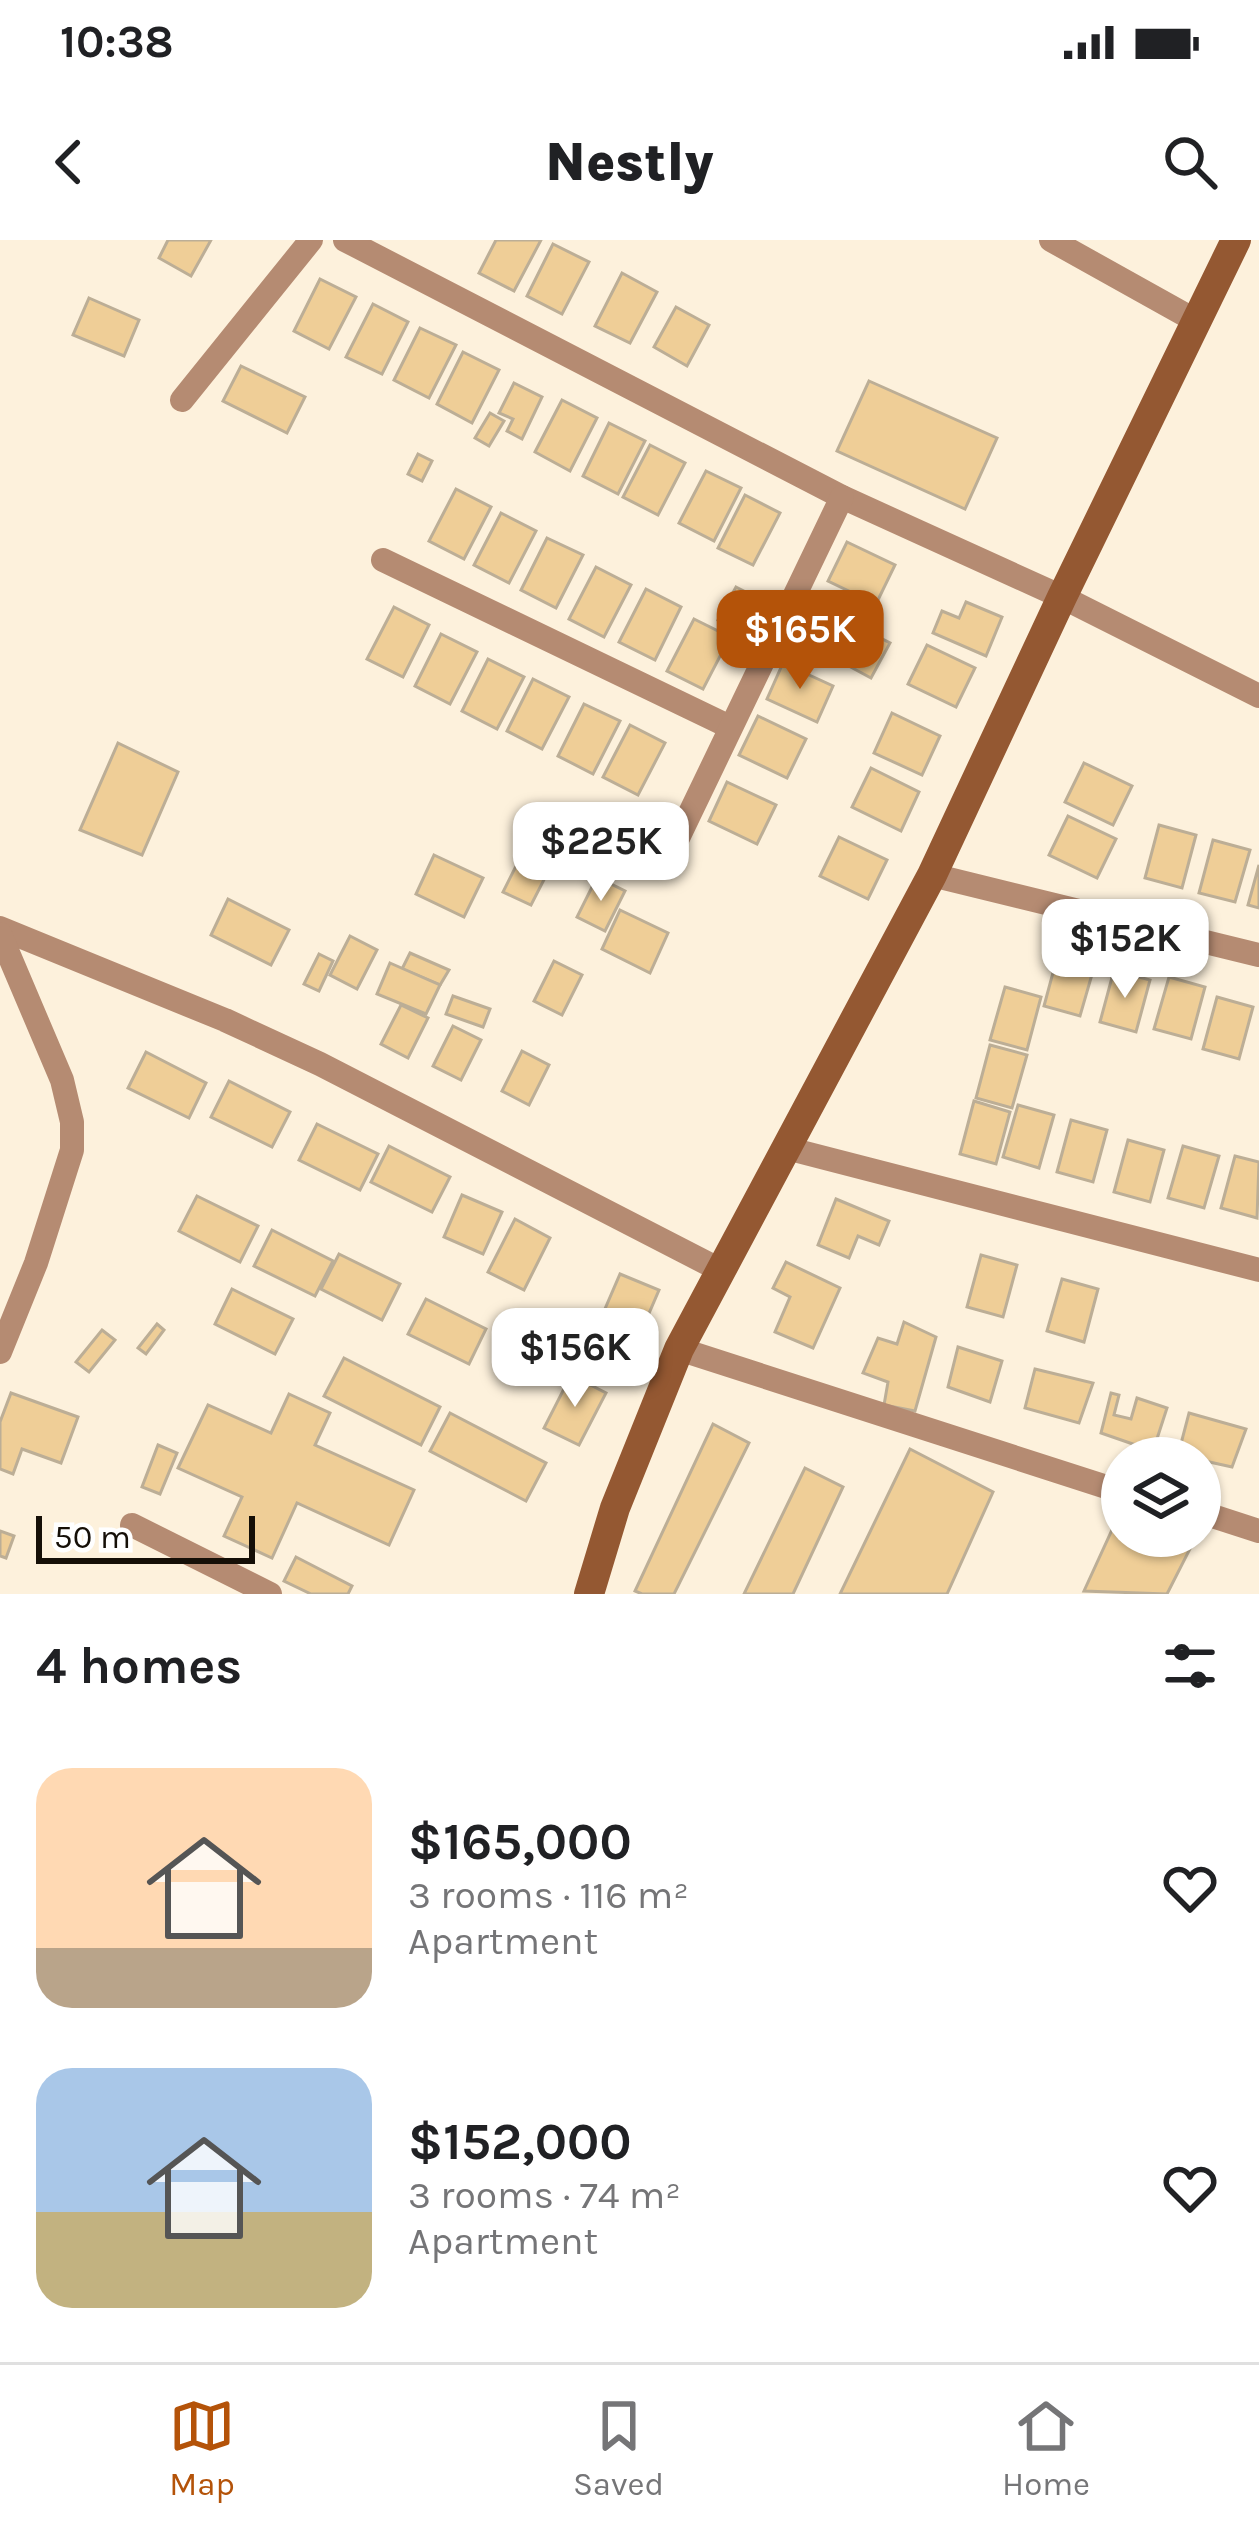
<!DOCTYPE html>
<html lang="en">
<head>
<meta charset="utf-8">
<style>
	body { margin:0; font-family:Karla,sans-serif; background:#f2f2f2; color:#202124; height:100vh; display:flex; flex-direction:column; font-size:45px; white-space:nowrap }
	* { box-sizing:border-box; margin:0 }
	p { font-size:39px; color:#757577 }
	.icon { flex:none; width:66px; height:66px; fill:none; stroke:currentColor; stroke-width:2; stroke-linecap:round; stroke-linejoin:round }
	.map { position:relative; height:1354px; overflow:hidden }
	.side { display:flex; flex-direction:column; background:#fff; flex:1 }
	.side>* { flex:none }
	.buttons { position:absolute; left:1101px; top:1197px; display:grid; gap:24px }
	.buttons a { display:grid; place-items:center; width:120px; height:120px; border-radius:50%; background:#fff; box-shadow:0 3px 9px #0004; font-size:60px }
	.scale { position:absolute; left:36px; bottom:30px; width:219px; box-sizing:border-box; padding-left:12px; border:6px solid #150f07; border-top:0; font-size:33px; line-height:42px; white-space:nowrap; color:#150f07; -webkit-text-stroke:9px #fff; paint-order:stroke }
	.price { position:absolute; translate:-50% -102px; padding:0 27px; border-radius:24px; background:#fff; color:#222; font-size:39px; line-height:78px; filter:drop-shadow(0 3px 6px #0008) }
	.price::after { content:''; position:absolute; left:50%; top:72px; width:36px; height:27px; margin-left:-18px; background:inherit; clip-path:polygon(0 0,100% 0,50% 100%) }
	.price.on { background:#b45309; color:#fff }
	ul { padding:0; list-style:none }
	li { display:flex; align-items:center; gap:36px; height:300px; padding:0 36px }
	li span { display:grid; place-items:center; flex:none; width:336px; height:240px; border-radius:36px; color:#555 }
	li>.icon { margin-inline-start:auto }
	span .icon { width:144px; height:144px; fill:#fffc; stroke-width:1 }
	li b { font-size:51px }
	h2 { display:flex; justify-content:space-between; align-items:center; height:144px; padding:0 36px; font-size:51px }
	.status { display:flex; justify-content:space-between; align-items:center; height:84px; padding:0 60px; background:#fff; direction:ltr }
	.status svg { height:33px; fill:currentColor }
	header { display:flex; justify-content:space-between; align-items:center; height:156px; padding:0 36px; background:#fff; font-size:54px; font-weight:800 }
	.menu { display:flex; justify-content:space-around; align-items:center; height:168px; border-top:3px solid #e0e0e0; background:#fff; font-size:33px; color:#757577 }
	.menu a { display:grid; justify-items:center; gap:6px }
	.menu .on { color:#b45309 }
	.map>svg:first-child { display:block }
	.building { fill:#efce97; stroke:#bcae96; stroke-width:3 }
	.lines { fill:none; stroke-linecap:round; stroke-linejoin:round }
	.street { stroke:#b58b72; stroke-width:24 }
	.secondary { stroke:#945832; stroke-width:30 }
</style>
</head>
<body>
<div class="status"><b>10:38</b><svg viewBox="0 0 49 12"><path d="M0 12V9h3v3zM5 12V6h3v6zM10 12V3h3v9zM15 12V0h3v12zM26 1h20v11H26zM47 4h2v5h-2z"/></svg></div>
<header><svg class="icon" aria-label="back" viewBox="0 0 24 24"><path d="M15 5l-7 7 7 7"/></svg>Nestly<svg class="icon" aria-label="search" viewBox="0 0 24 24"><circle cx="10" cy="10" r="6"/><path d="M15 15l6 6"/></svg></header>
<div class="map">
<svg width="1259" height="1354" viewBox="0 0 1259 1354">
	<rect width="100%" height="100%" fill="#fdf1dc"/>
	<g class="building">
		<polygon points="168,0 211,0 191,36 159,18"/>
		<polygon points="496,0 541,0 514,51 479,33"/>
		<polygon points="553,4 589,22 562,74 527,56"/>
		<polygon points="622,33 657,52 630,103 595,86"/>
		<polygon points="320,39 356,57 329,109 294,91"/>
		<polygon points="89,58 139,80 124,116 73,95"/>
		<polygon points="373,64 408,82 382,134 346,117"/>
		<polygon points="676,67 709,85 687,126 654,107"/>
		<polygon points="420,88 456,105 429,158 394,140"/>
		<polygon points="463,112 499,130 472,183 437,164"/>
		<polygon points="241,126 305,157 287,193 223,161"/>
		<polygon points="869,141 997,198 965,269 837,211"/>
		<polygon points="514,143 542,157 522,199 507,191 513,179 499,173"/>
		<polygon points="562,160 597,178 570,231 535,212"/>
		<polygon points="490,173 504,181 489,206 475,198"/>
		<polygon points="609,183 645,201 618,254 583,236"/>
		<polygon points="650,205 685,223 658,275 623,257"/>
		<polygon points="418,214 432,221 422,241 408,234"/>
		<polygon points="706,231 741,248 714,301 679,283"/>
		<polygon points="456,249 491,267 464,319 429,301"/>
		<polygon points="745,255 780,273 753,325 718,308"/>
		<polygon points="501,273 536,291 509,343 474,325"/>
		<polygon points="547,298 583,315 556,368 521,350"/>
		<polygon points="847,302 895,325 876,364 828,341"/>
		<polygon points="596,327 631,345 604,397 569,379"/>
		<polygon points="736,347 777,368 759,401 718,380"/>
		<polygon points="646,349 681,367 655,420 619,402"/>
		<polygon points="814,352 863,375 843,414 796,390"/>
		<polygon points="966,362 1002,377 986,416 933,393 942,371 959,378"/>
		<polygon points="394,367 429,385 403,437 367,419"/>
		<polygon points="694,379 730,397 703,449 667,431"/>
		<polygon points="863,389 890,403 871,438 845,424"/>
		<polygon points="441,394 477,412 450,464 415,446"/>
		<polygon points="927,405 975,428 956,467 908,444"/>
		<polygon points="488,419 524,437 497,489 462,471"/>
		<polygon points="783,423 833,446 817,482 767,459"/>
		<polygon points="533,439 569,457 542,509 507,491"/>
		<polygon points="584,464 620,481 593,534 558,516"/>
		<polygon points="892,473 940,496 922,535 874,513"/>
		<polygon points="758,476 806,499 787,538 739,515"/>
		<polygon points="630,485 665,503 638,555 603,537"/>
		<polygon points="118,503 178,532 142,615 80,590"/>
		<polygon points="1084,523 1132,546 1113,585 1065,562"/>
		<polygon points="871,528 919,552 901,591 852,567"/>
		<polygon points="727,542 776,565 757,604 709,581"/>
		<polygon points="1068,576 1116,599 1097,638 1049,615"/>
		<polygon points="1159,585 1196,595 1182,648 1145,638"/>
		<polygon points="839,597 887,620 868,659 820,636"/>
		<polygon points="1213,600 1250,610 1235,662 1199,653"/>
		<polygon points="523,612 551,626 531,665 503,652"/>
		<polygon points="434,615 483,638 464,677 416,654"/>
		<polygon points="1259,625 1259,668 1248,665"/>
		<polygon points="597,637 625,651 605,691 577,677"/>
		<polygon points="228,659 289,690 271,725 211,695"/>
		<polygon points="620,670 668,693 650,733 602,709"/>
		<polygon points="350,696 377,710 357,749 330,735"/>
		<polygon points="410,713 449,730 440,745 402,729"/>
		<polygon points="319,714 333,721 319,751 304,744"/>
		<polygon points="1058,714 1095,724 1080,776 1044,766"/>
		<polygon points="554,721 582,735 562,775 534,761"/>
		<polygon points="390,723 440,745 426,774 377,754"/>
		<polygon points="1114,730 1150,740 1136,792 1100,782"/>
		<polygon points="1169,737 1205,747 1191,799 1154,789"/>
		<polygon points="1005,747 1041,757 1027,810 990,800"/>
		<polygon points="453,756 490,769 483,787 446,774"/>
		<polygon points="1217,757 1253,767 1239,819 1203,809"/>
		<polygon points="401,765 428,778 408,818 381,804"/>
		<polygon points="453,786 481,800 461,840 433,826"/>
		<polygon points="990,805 1027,815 1012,868 976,858"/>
		<polygon points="522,811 549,825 529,865 502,851"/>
		<polygon points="146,812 206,843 189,878 128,848"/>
		<polygon points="229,841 290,872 272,907 211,877"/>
		<polygon points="974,861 1010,872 996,924 960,914"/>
		<polygon points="1018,865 1054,875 1039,928 1003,917"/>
		<polygon points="1071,880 1107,890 1093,942 1057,932"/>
		<polygon points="317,884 378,914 360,950 299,920"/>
		<polygon points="1128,900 1164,910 1150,962 1114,952"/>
		<polygon points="389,906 450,937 432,972 371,942"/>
		<polygon points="1183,906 1219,916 1204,968 1168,958"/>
		<polygon points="1235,916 1259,922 1257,978 1221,968"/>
		<polygon points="462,955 502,972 483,1014 444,997"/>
		<polygon points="197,956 258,986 240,1022 179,991"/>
		<polygon points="836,959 889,981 879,1005 858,996 849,1018 818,1005"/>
		<polygon points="515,979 550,998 524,1050 488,1032"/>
		<polygon points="272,990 333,1021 315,1056 254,1026"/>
		<polygon points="339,1014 400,1044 382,1080 321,1049"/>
		<polygon points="981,1015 1017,1025 1003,1077 967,1067"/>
		<polygon points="786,1022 840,1048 813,1108 775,1092 790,1057 773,1048"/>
		<polygon points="620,1034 659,1050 619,1143 580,1127"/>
		<polygon points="1062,1039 1098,1049 1084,1102 1047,1091"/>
		<polygon points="232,1049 293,1079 275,1114 215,1084"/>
		<polygon points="426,1059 486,1089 469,1124 408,1094"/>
		<polygon points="904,1082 936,1097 915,1171 884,1165 888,1142 863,1133 878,1098 897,1104"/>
		<polygon points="157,1084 164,1090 146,1114 138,1108"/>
		<polygon points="102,1090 115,1100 89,1132 76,1122"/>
		<polygon points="958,1107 1002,1121 990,1162 948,1147"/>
		<polygon points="344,1118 440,1167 421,1205 324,1156"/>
		<polygon points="1035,1129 1093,1143 1079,1183 1025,1168"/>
		<polygon points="571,1135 606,1153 579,1205 544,1188"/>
		<polygon points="11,1153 78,1177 61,1223 22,1209 13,1234 0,1229 0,1182"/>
		<polygon points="1111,1153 1119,1155 1114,1175 1131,1179 1137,1158 1167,1168 1153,1211 1101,1193"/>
		<polygon points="289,1154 330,1173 315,1205 414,1250 389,1305 297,1263 272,1318 224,1296 242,1257 178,1228 208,1165 271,1193"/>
		<polygon points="450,1173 546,1223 526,1261 430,1211"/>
		<polygon points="1189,1173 1246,1189 1232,1227 1178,1215"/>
		<polygon points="713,1184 749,1203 674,1354 642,1354 635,1351"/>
		<polygon points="158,1205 177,1213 160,1254 142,1247"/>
		<polygon points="910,1209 993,1252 947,1354 840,1354"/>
		<polygon points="805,1228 843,1247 793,1354 744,1354"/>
		<polygon points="1122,1268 1122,1296 1195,1299 1167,1354 1084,1351"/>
		<polygon points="0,1291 14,1296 6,1318 0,1316"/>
		<polygon points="296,1317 352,1346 348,1354 311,1354 284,1341"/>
	</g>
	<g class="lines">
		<g class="street">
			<polyline points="345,0 842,257 1062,357 1259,456"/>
			<polyline points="1051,0 1198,82"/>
			<polyline points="182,160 311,0"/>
			<polyline points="383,320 730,487"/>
			<polyline points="678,598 842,257"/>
			<polyline points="932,635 1259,715"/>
			<polyline points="0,688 225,780 320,824 722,1031"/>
			<polyline points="0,694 62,840 72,882 72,910 36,1023 0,1112"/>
			<polyline points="786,908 1259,1030"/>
			<polyline points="679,1109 1122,1252"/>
			<polyline points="1200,1272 1259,1291"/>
			<polyline points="132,1285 270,1354"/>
		</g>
		<polyline class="secondary" points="589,1354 615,1268 679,1109 932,635 1062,357 1236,0"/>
	</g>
</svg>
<div class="buttons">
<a><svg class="icon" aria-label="layers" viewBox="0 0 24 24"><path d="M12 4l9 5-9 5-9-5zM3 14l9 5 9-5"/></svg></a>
</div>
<div class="scale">50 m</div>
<b class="price on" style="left:800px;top:452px">$165K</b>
<b class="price" style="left:601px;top:664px">$225K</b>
<b class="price" style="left:1125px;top:761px">$152K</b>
<b class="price" style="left:575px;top:1170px">$156K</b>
</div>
<section class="side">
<h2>4 homes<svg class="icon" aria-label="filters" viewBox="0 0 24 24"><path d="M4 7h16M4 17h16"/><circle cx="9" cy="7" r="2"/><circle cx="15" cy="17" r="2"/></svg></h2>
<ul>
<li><span style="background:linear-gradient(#ffd9b3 75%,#b9a48a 0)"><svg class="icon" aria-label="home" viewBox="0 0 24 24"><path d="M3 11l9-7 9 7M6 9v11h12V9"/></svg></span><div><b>$165,000</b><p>3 rooms · 116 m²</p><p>Apartment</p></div><svg class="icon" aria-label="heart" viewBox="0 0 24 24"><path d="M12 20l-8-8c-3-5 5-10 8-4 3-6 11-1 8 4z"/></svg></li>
<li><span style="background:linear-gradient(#a9c7e8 60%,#c2b280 0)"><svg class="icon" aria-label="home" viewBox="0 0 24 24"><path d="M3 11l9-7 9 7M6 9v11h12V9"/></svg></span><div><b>$152,000</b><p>3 rooms · 74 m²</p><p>Apartment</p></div><svg class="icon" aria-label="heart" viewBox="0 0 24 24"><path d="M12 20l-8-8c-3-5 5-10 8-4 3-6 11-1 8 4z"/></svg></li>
</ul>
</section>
<nav class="menu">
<a class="on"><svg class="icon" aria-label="map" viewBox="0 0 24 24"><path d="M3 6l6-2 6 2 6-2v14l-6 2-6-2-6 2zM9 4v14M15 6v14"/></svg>Map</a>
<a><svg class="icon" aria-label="saved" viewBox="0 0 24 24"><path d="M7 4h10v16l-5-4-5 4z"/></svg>Saved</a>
<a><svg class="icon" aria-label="home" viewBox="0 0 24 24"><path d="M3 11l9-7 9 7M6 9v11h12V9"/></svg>Home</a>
</nav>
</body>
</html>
